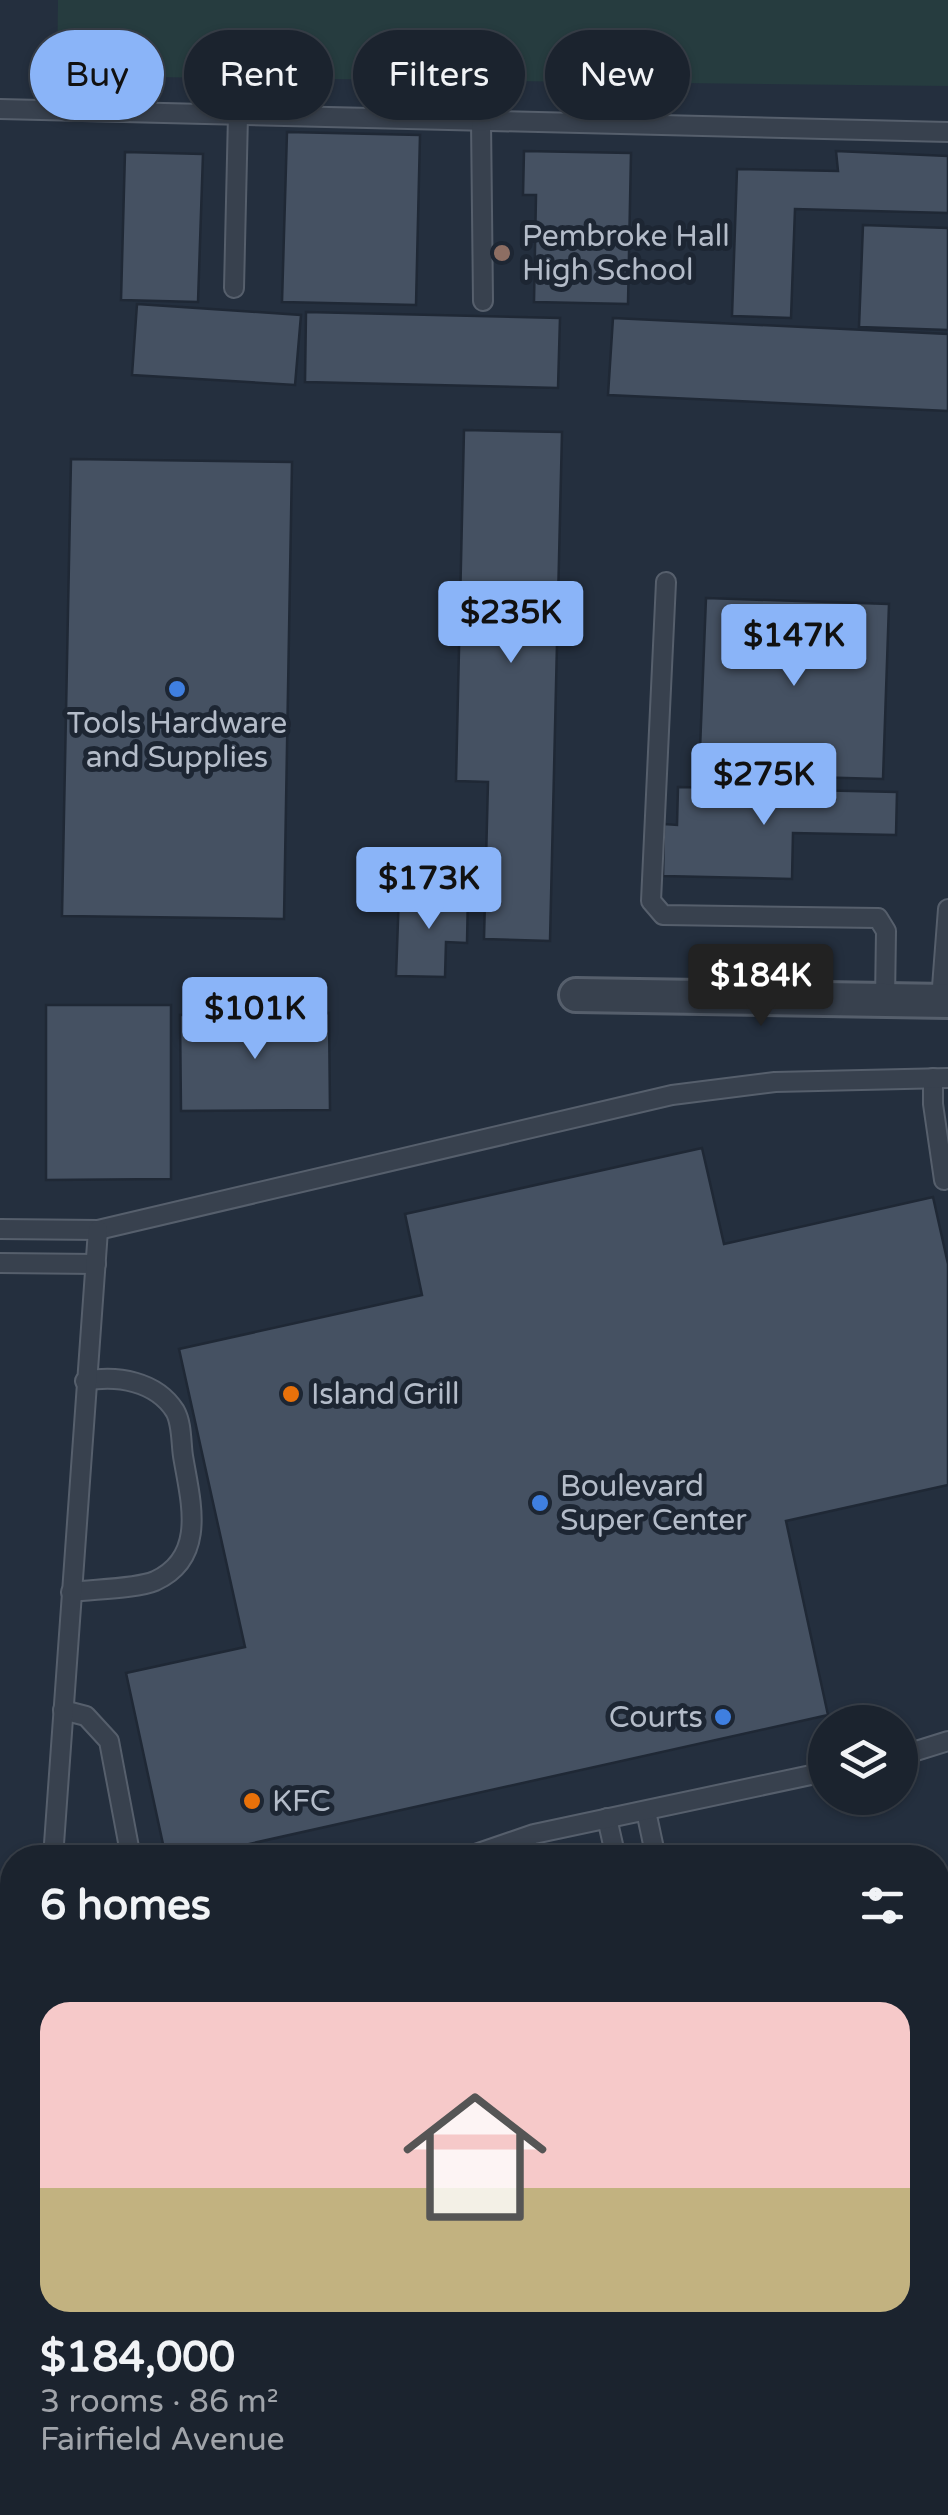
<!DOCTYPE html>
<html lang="en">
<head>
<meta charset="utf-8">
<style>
	body { margin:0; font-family:"Varela Round",sans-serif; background:#282f3a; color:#f1f3f6; height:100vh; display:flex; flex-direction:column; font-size:38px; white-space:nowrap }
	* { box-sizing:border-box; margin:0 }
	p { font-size:32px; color:#a0a4aa }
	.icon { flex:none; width:55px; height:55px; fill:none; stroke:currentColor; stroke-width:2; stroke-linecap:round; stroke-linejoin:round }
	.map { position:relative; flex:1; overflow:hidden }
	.details { position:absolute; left:0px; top:1845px; width:950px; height:670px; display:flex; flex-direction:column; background:#1b232e; border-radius:40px 40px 0 0; box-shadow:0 2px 8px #0004,0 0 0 2px #39404a }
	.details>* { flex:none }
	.hud { position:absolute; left:30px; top:30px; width:890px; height:90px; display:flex; gap:20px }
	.buttons { position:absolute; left:808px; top:1705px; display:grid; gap:20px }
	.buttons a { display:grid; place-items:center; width:110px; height:110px; border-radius:50%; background:#1b232e; box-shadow:0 2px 8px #0004,0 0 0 2px #39404a; font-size:50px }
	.price { position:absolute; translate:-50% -85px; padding:0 22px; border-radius:10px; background:#8ab4f8; color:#111; font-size:32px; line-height:65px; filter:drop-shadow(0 2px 5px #0008) }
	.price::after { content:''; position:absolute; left:50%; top:60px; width:30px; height:22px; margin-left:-15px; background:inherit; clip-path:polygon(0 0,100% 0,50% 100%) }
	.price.on { background:#222; color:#fff }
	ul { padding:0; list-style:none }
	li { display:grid; align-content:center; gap:20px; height:530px; padding:0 40px }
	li+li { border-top:2px solid #39404a }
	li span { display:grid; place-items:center; height:310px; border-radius:30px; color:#555 }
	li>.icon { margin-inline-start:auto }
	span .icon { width:180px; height:180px; fill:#fffc; stroke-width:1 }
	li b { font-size:42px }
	h2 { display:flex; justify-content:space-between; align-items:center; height:120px; padding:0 40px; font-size:42px }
	.chip { padding:0 35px; border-radius:45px; background:#1b232e; box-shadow:0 2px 8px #0004,0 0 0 2px #39404a; font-size:35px; line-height:90px }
	.chip.on { background:#8ab4f8; color:#111 }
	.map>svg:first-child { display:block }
	.green { fill:#263c3f }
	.building { fill:#455162; stroke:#1f2835; stroke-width:2.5 }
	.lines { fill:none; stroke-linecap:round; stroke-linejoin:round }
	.service-casing { stroke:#565f6c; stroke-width:22 }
	.minor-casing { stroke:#565f6c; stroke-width:38 }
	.trunk-casing { stroke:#434c59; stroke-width:60 }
	.service { stroke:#38414e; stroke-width:18 }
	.minor { stroke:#38414e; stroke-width:32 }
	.trunk { stroke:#656462; stroke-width:55 }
	.education-dot { fill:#8d6e63; stroke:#1d2633; stroke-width:4 }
	.shop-dot { fill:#3f7fe0; stroke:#1d2633; stroke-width:4 }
	.food-dot { fill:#e8710a; stroke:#1d2633; stroke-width:4 }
	.labels { text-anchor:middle; stroke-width:10; stroke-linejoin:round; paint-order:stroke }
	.poi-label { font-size:30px; fill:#b4bcc9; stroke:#1d2633; text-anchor:start }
</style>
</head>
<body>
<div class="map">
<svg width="948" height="2515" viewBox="0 0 948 2515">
	<rect width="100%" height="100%" fill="#242f3e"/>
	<polygon class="green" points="58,0 948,0 948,86 57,76"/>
	<g class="building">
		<polygon points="287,132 420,135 416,305 282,302"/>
		<polygon points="524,151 631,153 628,304 534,302 536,195 523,195"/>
		<polygon points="836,151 948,156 948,213 795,209 791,318 732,316 737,169 838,171"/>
		<polygon points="125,152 203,154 198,302 121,300"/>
		<polygon points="863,225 948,228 948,330 859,327"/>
		<polygon points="137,304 301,315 295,385 132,375"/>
		<polygon points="306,312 560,318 558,388 305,382"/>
		<polygon points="613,318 948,334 948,411 608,395"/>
		<polygon points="464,430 562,432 550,941 484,939 488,782 456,781"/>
		<polygon points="71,459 292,462 284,919 62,916"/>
		<polygon points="706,598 889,604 883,779 699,774"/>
		<polygon points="678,787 897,792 896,835 793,833 792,879 663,876 664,824 677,825"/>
		<polygon points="399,893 468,894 467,943 446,942 445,977 396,976"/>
		<polygon points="46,1005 171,1005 171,1179 46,1180"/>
		<polygon points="329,1013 330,1110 181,1111 180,1015"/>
		<polygon points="702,1148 724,1244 933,1197 948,1264 948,1485 786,1521 828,1715 186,1858 166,1858 126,1673 245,1647 179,1349 422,1295 405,1214"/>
		<polygon points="881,2502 918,2502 919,2515 841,2515 841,2507 881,2505"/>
	</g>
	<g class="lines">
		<defs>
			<g id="service">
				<polyline points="0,109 948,132"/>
				<polyline points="481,121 483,301"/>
				<polyline points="234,288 238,115"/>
				<polyline points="666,582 651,901 663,915 878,918 886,931 885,1000"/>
				<polyline points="941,1000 948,909"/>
				<polyline points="933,1078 933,1104 944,1180"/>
				<polyline points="0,1229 98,1230 672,1095 775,1082 948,1078"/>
				<polyline points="0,1263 96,1264"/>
				<path d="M71 1592C94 1589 136 1589 155 1581 208 1557 190 1499 183 1456 181 1443 182 1423 175 1411 156 1381 117 1375 85 1381"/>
				<polyline points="63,1710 86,1716 109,1741 131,1858"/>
				<polyline points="900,1756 948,1741"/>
				<polyline points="646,1811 656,1858"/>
				<polyline points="607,1818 616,1858"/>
				<polyline points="53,1858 98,1230"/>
				<polyline points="464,1858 534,1834 825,1772"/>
			</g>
			<g id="minor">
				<polyline points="576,995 948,1001"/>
				<polyline points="938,2030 948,2028"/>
				<polyline points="0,2064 12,2067"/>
			</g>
			<g id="trunk">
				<polyline points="938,2207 948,2205"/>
				<polyline points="938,2302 948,2299"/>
				<polyline points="0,2306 12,2320"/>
				<polyline points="0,2393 12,2390"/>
				<polyline points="0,2486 12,2484"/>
			</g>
		</defs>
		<use href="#service" class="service-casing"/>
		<use href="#minor" class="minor-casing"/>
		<use href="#trunk" class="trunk-casing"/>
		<use href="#service" class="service"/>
		<use href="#minor" class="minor"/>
		<use href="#trunk" class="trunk"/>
	</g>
	<circle class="education-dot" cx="502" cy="253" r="10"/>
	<g class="shop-dot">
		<circle cx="177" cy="689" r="10"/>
		<circle cx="540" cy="1503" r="10"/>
		<circle cx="723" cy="1717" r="10"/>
	</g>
	<g class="food-dot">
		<circle cx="291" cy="1394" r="10"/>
		<circle cx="252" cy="1801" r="10"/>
	</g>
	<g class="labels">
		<g class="poi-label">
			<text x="522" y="246">Pembroke Hall<tspan x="522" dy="34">High School</tspan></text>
			<text x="177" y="733" text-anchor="middle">Tools Hardware<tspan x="177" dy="34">and Supplies</tspan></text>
			<text x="311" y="1404">Island Grill</text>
			<text x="560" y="1496">Boulevard<tspan x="560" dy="34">Super Center</tspan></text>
			<text x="703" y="1727" text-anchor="end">Courts</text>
			<text x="272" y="1811">KFC</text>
		</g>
	</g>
</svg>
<div class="buttons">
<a><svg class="icon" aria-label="layers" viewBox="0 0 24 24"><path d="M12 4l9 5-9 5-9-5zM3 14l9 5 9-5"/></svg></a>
</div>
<b class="price" style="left:511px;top:666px">$235K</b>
<b class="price" style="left:794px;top:689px">$147K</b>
<b class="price" style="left:764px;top:828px">$275K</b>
<b class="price" style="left:429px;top:932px">$173K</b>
<b class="price on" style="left:761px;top:1029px">$184K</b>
<b class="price" style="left:255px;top:1062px">$101K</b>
<div class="hud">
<a class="chip on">Buy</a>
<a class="chip">Rent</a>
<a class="chip">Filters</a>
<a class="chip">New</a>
</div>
<section class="details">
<h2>6 homes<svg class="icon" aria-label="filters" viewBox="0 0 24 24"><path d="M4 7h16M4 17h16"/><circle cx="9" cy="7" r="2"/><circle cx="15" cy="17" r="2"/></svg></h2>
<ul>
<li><span style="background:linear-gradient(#f6c9c9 60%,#c2b280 0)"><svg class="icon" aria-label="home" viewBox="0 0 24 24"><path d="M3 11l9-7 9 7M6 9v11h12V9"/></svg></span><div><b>$184,000</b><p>3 rooms · 86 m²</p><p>Fairfield Avenue</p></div></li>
</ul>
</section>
</div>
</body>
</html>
